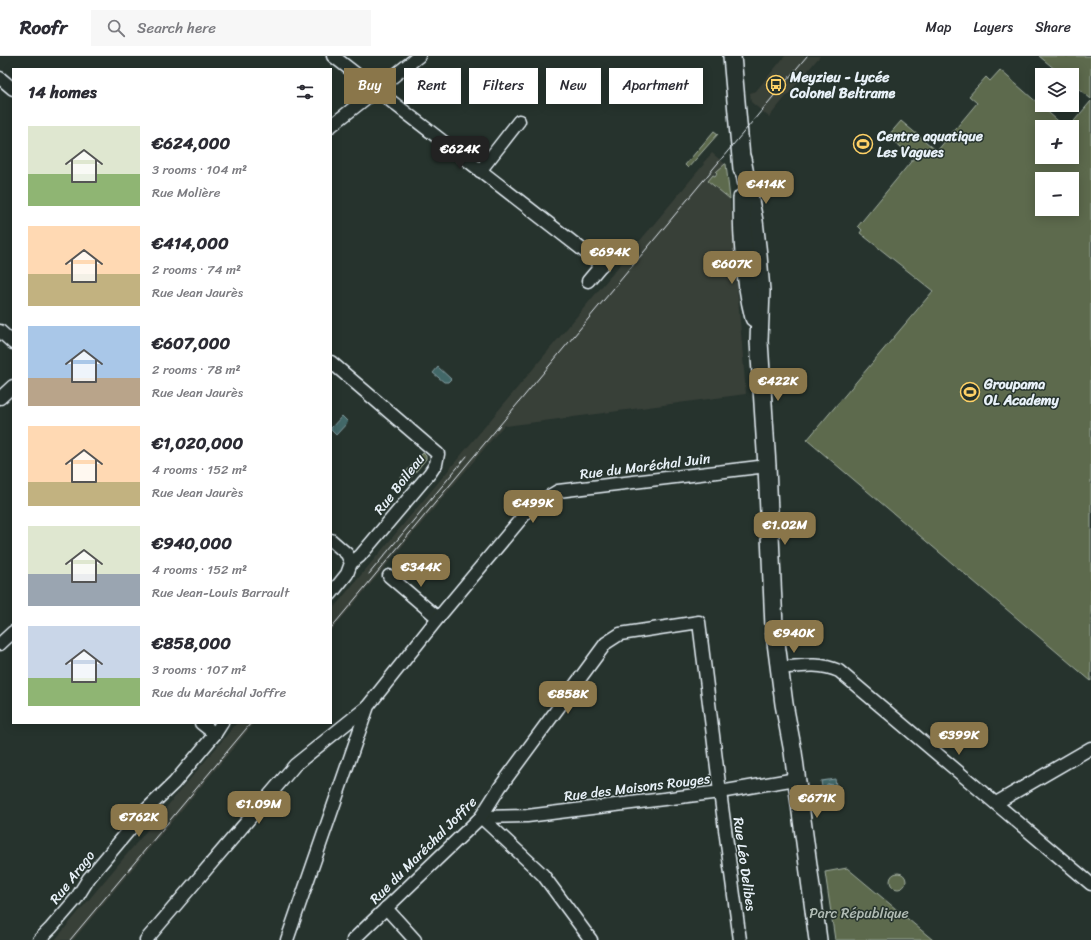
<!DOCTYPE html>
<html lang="en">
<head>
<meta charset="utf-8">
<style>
	body { margin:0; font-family:Sriracha,sans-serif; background:#f7f7f7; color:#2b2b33; height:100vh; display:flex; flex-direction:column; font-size:15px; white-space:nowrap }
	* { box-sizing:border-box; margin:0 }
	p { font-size:13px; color:#7c7c81 }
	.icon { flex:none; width:22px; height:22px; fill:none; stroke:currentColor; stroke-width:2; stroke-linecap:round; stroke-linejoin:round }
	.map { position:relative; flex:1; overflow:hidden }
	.side { position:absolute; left:12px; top:12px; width:320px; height:656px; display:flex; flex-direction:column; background:#fff; border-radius:0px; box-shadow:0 2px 10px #0003 }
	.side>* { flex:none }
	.banner { position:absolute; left:344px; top:12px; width:380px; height:36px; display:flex; gap:8px }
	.fabs { position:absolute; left:1035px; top:12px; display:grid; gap:8px }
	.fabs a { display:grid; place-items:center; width:44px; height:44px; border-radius:0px; background:#fff; box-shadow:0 2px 10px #0003; font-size:20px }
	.price { position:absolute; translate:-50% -34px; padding:0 9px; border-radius:8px; background:#8a764a; color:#fff; font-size:13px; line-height:26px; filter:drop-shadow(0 1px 2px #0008) }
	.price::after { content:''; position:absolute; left:50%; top:24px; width:12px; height:9px; margin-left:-6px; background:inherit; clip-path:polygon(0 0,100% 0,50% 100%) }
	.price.active { background:#222; color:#fff }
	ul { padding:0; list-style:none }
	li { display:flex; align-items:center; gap:12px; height:100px; padding:0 16px }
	li span { display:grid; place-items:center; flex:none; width:112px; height:80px; border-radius:0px; color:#555 }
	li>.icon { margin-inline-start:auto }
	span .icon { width:48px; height:48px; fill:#fffc; stroke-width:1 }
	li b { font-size:17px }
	h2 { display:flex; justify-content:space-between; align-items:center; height:48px; padding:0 16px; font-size:17px }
	.pill { padding:0 14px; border-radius:0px; background:#fff; box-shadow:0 2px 10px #0003; font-size:14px; line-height:36px }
	.pill.active { background:#8a764a; color:#fff }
	header { display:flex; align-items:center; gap:24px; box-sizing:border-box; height:56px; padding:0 20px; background:#fff; border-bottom:1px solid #e1e1e2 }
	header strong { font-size:19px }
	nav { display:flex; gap:22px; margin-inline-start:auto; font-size:14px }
	.search { width:280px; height:36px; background:#f7f7f7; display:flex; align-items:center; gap:10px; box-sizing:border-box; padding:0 14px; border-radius:0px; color:#7c7c81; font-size:15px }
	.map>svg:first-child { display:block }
	.built { fill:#393f38 }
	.green { fill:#5d6b4d; stroke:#a2aea2; fill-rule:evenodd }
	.water { fill:#436768; stroke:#859ea2 }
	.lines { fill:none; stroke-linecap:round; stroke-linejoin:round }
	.shore { stroke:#a6babe; stroke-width:1 }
	.minor-casing { stroke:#e8f1f8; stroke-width:15 }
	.secondary-casing { stroke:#e8f1f8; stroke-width:20 }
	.minor { stroke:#26332d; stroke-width:12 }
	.secondary { stroke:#26332d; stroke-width:17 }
	.tram { stroke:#e8f1f8; stroke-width:1 }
	.labels { text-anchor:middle; stroke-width:3; stroke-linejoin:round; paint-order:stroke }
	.poi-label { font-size:14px; font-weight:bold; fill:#e8f1f8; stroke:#26332d; text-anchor:start }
	.street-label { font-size:14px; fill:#e8f1f8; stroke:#26332d }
	.park-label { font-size:14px; fill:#b0bbb4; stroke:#26332d }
</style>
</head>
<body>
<header>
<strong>Roofr</strong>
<div class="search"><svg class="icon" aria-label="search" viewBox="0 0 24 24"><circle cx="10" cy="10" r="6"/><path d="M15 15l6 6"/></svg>Search here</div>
<nav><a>Map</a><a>Layers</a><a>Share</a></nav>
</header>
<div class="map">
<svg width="1091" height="884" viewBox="0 0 1091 884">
	<rect width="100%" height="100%" fill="#26332d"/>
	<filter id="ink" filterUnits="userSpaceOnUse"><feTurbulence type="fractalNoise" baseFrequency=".025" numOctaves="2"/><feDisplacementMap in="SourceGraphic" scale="8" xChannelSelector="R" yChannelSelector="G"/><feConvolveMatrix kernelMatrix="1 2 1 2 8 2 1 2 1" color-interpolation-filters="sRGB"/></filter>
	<g filter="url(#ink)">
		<g class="built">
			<polygon points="785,0 820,0 769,61 751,46 750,37 756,35"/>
			<polygon points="712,97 725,108 708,125 730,143 746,338 506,370 504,369 331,575 331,555 704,108 703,107"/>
			<polygon points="237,667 254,667 73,884 55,884"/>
		</g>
		<g class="green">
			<polygon points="1039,0 1091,0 1091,43 1072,27 1072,19 1062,19"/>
			<path d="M1000 14 1065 71H1042V101H1072V71H1069L1091 45V625L807 384 933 235 860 177 862 174 858 170 914 102 888 80 901 65 937 95 977 47 969 40 986 21 990 25ZM1042 123H1072V153H1042Z"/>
			<polygon points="714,75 718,78 688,112 685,109"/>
			<polygon points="725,108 726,108 730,143 708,125 713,119 715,120 717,117 716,116"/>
			<polygon points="423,397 426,400 426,403 404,430 398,425"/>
			<polygon points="847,812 933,884 835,884 825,816"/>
			<circle cx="898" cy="825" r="8"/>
		</g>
		<g class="water">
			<polygon points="438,311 451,323 448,326 444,326 433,317"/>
			<polygon points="342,360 348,366 336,379 331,374 331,372"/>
			<polygon points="835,723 839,748 825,750 821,725"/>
		</g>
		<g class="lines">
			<polygon class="shore" points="828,728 832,729 834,743 833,745 830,746 828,744 826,730"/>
			<defs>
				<g id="minor">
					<polyline points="333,0 602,209"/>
					<polyline points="0,22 13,33"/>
					<polyline points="331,70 419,0"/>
					<polyline points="480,115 519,65"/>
					<polyline points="588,225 614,194"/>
					<polyline points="0,275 13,287"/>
					<polyline points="331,306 438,398 436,408 430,417 360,500 351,507"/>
					<polyline points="0,342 13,330"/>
					<polyline points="331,484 347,498 351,507 347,518 331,538"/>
					<polyline points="389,520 438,562"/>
					<polyline points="0,588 13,576"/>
					<path d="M780 612C800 610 820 606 839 615L1091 828"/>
					<polyline points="201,667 215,678"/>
					<polyline points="996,747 1091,692"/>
					<polyline points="481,761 527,760 720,736 796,723"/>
					<polyline points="481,761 543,819 591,884"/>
					<polyline points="386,852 415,884"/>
					<polyline points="39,884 51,872 76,843 89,822 146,754 174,727 215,678 222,667"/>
					<polyline points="146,884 295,709 367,651"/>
					<polyline points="287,884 368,650 438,562 530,452 558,435 767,410"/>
					<polyline points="353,884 481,761 500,731 606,587 620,578 699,566 720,736 740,884"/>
				</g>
				<g id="secondary">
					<polyline points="732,0 742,113"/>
					<polyline points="742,103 754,165 758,199 761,235 759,285 767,410 774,571 784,648 793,696 818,884"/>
					<path d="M742 142C742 182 744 223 754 262"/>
				</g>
			</defs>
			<use href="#minor" class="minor-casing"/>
			<use href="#secondary" class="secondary-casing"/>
			<use href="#minor" class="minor"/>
			<use href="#secondary" class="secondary"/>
			<g class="tram">
				<polyline points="369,518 467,400"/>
				<polyline points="331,572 807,0"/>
				<polyline points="70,884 251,667"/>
			</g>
		</g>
	</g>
	<defs>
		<symbol id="bus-ring" viewBox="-11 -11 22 22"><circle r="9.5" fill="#26332d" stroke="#ffd166" stroke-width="1.5"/><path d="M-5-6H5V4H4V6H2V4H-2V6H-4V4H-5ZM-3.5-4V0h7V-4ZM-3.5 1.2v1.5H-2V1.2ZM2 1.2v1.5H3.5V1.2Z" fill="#ffd166"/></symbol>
		<symbol id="stadium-ring" viewBox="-11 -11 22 22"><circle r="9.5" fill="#26332d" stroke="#ffd166" stroke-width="1.5"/><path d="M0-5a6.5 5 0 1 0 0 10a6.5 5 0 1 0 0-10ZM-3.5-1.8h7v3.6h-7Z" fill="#ffd166"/></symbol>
	</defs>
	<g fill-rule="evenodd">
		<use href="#bus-ring" x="765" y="18" width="22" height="22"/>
		<use href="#stadium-ring" x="852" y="77" width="22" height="22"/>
		<use href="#stadium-ring" x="959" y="325" width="22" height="22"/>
	</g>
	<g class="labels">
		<g class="poi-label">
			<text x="790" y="26">Meyzieu - Lycée<tspan x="790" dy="16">Colonel Beltrame</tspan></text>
			<text x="877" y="85">Centre aquatique<tspan x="877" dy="16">Les Vagues</tspan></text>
			<text x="984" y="333">Groupama<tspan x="984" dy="16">OL Academy</tspan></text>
		</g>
		<g class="street-label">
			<text transform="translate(645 410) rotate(-7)" y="5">Rue du Maréchal Juin</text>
			<text transform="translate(399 428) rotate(-52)" y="5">Rue Boileau</text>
			<text transform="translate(637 731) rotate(-7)" y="5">Rue des Maisons Rouges</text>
			<text transform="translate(423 794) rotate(-45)" y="5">Rue du Maréchal Joffre</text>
			<text transform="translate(745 808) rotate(82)" y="5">Rue Léo Delibes</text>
			<text transform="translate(72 821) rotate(-52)" y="5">Rue Arago</text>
		</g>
		<g class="park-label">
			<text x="859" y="862">Parc République</text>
		</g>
	</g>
</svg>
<div class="fabs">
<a><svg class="icon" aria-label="layers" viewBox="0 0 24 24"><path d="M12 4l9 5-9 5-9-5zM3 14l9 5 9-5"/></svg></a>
<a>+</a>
<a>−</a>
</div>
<b class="price active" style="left:460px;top:114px">€624K</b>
<b class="price" style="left:766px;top:149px">€414K</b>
<b class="price" style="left:610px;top:217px">€694K</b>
<b class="price" style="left:732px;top:229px">€607K</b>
<b class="price" style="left:778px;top:346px">€422K</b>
<b class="price" style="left:533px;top:468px">€499K</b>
<b class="price" style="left:785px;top:490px">€1.02M</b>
<b class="price" style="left:421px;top:532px">€344K</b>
<b class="price" style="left:794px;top:598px">€940K</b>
<b class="price" style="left:568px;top:659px">€858K</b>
<b class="price" style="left:959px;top:700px">€399K</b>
<b class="price" style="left:817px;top:763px">€671K</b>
<b class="price" style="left:259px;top:769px">€1.09M</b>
<b class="price" style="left:139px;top:782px">€762K</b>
<div class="banner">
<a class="pill active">Buy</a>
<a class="pill">Rent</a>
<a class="pill">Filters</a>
<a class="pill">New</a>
<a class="pill">Apartment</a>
</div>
<section class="side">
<h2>14 homes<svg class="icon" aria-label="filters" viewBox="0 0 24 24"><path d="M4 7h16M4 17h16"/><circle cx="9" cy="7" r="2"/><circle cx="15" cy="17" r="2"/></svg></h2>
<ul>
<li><span style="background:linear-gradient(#dfe7d0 60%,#8fb573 0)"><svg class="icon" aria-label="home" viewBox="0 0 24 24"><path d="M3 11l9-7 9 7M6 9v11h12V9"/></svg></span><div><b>€624,000</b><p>3 rooms · 104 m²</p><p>Rue Molière</p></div></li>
<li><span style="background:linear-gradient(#ffd9b3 60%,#c2b280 0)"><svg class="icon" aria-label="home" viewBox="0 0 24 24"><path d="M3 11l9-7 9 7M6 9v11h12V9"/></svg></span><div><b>€414,000</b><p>2 rooms · 74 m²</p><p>Rue Jean Jaurès</p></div></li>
<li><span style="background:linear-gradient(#a9c7e8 65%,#b9a48a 0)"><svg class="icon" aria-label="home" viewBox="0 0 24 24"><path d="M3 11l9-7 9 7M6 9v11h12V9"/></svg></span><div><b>€607,000</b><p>2 rooms · 78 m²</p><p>Rue Jean Jaurès</p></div></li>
<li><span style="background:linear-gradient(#ffd9b3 70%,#c2b280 0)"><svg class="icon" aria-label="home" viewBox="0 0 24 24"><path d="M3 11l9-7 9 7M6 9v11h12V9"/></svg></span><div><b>€1,020,000</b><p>4 rooms · 152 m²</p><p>Rue Jean Jaurès</p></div></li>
<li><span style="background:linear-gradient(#dfe7d0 60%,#9aa5b1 0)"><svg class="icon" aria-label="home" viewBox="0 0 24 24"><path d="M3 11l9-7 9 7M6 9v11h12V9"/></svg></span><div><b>€940,000</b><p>4 rooms · 152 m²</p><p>Rue Jean-Louis Barrault</p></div></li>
<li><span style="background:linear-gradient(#c9d6e8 65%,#8fb573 0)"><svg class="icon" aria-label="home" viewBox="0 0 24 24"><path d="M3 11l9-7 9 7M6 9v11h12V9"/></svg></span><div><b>€858,000</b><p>3 rooms · 107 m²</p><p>Rue du Maréchal Joffre</p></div></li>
</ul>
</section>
</div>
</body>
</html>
